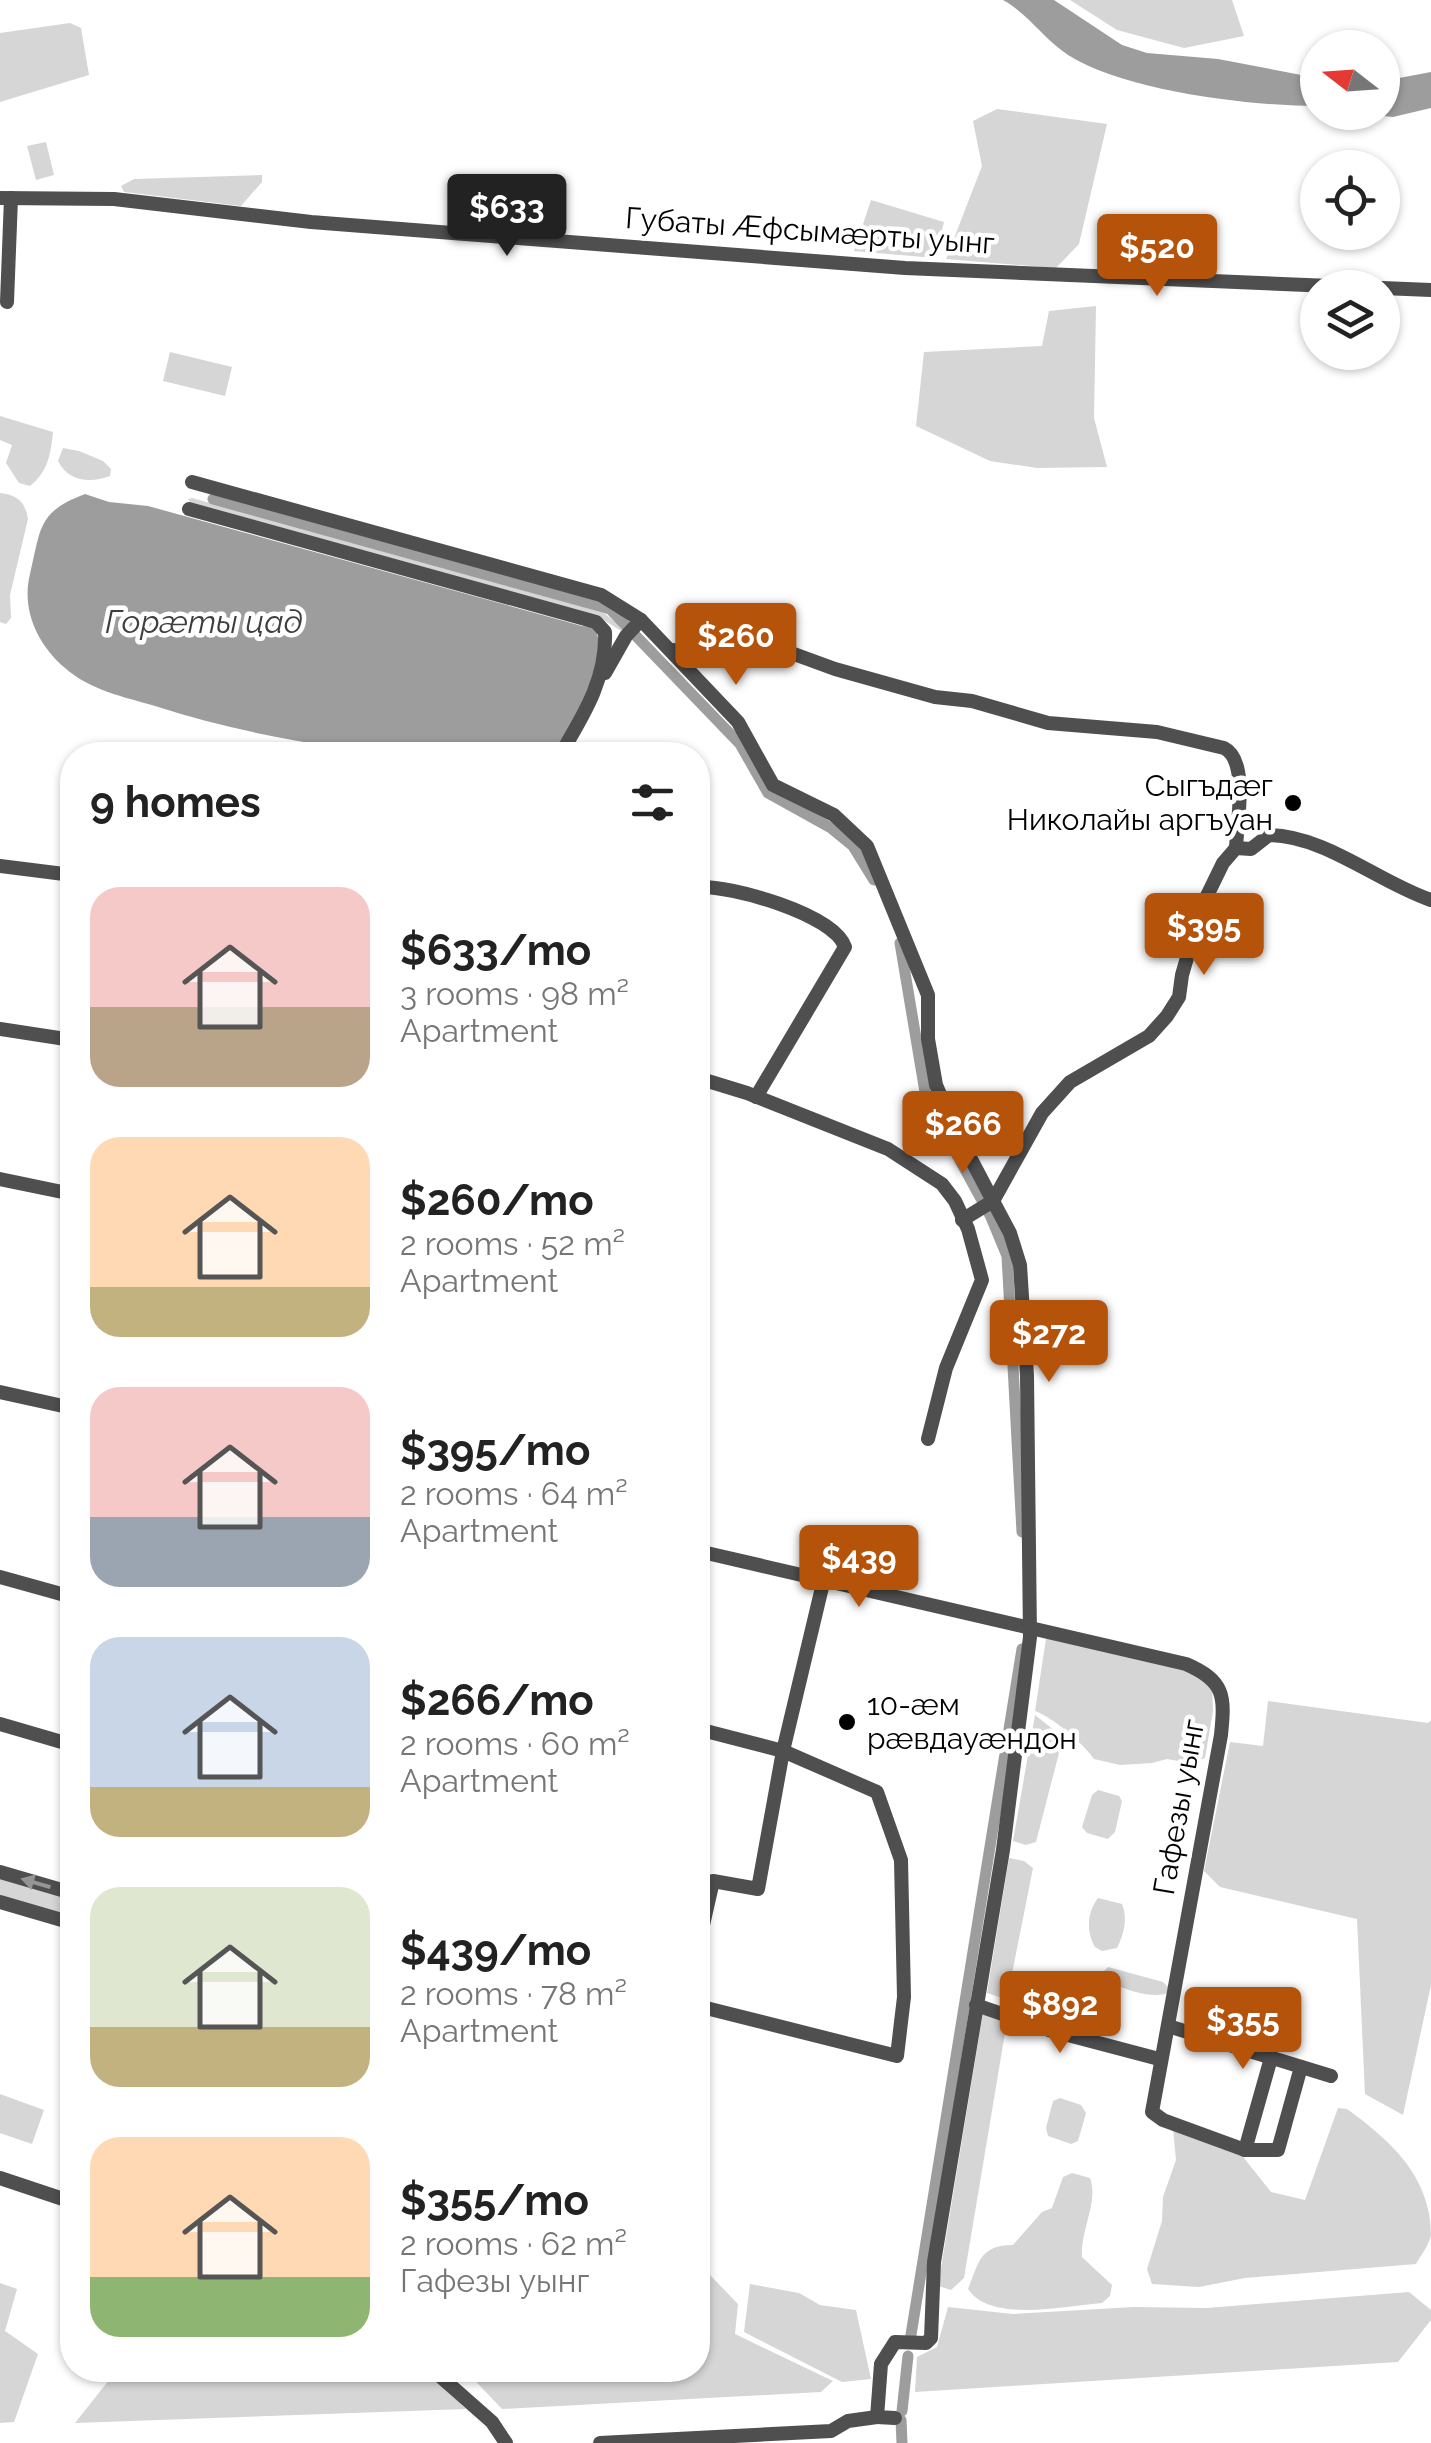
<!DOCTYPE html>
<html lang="en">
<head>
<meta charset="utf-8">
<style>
	body { margin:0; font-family:Raleway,sans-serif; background:#f6f6f6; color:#222; height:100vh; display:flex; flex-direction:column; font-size:38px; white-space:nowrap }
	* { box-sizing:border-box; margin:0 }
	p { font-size:32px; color:#767676 }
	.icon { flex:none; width:55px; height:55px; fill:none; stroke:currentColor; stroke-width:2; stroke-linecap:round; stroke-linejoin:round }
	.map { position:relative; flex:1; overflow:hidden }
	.sheet { position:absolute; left:60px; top:742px; width:650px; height:1640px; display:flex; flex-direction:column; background:#fff; border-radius:40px; box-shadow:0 2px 8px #0004 }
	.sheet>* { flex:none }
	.needle { width:65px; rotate:287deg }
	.tools { position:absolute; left:1300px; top:30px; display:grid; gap:20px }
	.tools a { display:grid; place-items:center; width:100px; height:100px; border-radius:50%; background:#fff; box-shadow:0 2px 8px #0004; font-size:50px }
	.price { position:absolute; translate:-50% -85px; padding:0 22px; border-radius:10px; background:#b45309; color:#fff; font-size:32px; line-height:65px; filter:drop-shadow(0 2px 5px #0008) }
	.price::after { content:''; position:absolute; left:50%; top:60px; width:30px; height:22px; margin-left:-15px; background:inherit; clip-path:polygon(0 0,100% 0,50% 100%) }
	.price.selected { background:#222; color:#fff }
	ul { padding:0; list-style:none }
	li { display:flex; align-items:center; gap:30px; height:250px; padding:0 30px }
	li span { display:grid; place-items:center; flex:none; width:280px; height:200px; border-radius:30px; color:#555 }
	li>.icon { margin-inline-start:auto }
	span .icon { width:120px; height:120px; fill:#fffc; stroke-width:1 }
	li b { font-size:42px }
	h2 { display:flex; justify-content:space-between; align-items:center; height:120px; padding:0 30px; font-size:42px }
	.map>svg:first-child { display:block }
	.green { fill:#d6d6d6 }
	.water { fill:#9d9d9d }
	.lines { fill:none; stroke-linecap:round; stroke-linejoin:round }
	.canal { stroke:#9d9d9d; stroke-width:11 }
	.minor { stroke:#4f4f4f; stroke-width:14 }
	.oneway { fill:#959595 }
	.poi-dot { fill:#000; stroke:#fff; stroke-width:4 }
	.labels { text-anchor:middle; stroke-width:9; stroke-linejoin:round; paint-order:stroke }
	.street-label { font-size:30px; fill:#000; stroke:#fff }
	.poi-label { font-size:30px; fill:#000; stroke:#fff; text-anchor:end }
	.water-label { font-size:32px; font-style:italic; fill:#3e3e3e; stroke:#fff }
</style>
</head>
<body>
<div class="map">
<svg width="1431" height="2443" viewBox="0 0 1431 2443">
	<rect width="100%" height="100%" fill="#fff"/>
	<g class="green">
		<polygon points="1070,0 1232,0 1244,36 1184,48 1117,30"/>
		<polygon points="70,23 81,28 89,75 0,102 0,33"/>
		<polygon points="997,109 1107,124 1079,244 1056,268 946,259 982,166 973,121"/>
		<polygon points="46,142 54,175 36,180 27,146"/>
		<polygon points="262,175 262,182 241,206 124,192 121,186 134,179"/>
		<polygon points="871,200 944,222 935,258 854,251"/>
		<polygon points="1096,306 1094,418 1107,467 1037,468 990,461 916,426 924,352 1042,346 1049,311"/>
		<polygon points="170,352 232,367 225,396 163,381"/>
		<path d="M0 416 53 432C51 453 48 472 30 486L19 483 6 463 12 445 0 440Z"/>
		<path d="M63 448 79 451 103 461 111 469 110 476C89 484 68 481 58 461Z"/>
		<path d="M0 493C17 495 25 501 28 519L10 595 11 618 6 624 0 622Z"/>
		<polygon points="192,498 604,613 623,628 621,631 599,617 190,502 188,499"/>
		<path d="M1047 1632 1188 1660 1212 1686 1213 1711 1205 1758 1190 1763 1167 1759 1152 1763 1120 1765 1094 1759C1083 1743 1052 1717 1035 1711Z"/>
		<polygon points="1268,1701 1428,1723 1431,1720 1431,1985 1403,2115 1365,2094 1357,1919 1220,1887 1204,1871 1230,1742 1263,1746"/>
		<polygon points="1035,1715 1059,1734 1059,1753 1036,1842 1026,1845 1013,1841"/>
		<polygon points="1098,1790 1119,1796 1122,1801 1115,1832 1108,1839 1087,1833 1082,1827 1092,1795"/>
		<polygon points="1009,1858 1024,1861 1033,1868 1008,1994 1002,1998 987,1993"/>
		<polygon points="0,1877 72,1897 72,1919 0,1899"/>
		<path d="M1098 1898 1122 1904C1128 1919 1124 1933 1117 1948L1102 1951 1095 1947C1086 1932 1087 1912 1098 1898Z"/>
		<path d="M1108 1967 1163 1982 1168 1987 1167 1993C1152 2000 1113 1987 1100 1975Z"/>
		<polygon points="984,2007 1003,2013 1006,2027 964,2278 951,2290 938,2286"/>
		<polygon points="0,2094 44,2110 32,2144 0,2133"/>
		<polygon points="1060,2098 1081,2105 1086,2113 1078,2141 1071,2144 1048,2136 1046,2128 1053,2101"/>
		<path d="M1338 2108 1347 2109C1388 2139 1431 2175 1431 2235 1429 2245 1421 2255 1416 2264L1245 2278 1199 2287 1152 2284 1147 2269 1162 2221 1163 2197 1176 2160 1173 2129 1232 2143 1271 2192 1305 2200Z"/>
		<path d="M1072 2173 1090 2178C1099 2202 1080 2230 1082 2257L1112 2285 1110 2296 1102 2303C1065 2306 990 2323 968 2289 979 2262 980 2245 1013 2245L1042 2212 1052 2208 1063 2177Z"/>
		<polygon points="698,2269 708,2273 738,2304 735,2334 833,2381 821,2392 502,2409 465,2370 698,2370"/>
		<polygon points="0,2283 17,2289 5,2331 38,2354 14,2422 0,2423"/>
		<polygon points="750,2284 799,2293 820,2305 856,2310 871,2379 842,2382 744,2332"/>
		<polygon points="1409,2292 1431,2310 1431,2320 1398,2362 915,2392 917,2357 937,2347 948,2307 1013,2314 1134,2307 1207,2308"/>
		<polygon points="117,2370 331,2370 344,2375 346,2370 425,2370 466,2409 75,2423"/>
	</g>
	<g class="water">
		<path d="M1003 0H1054L1122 45 1147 53 1218 59 1317 78V106C1250 106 1125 91 1068 55 1044 39 1028 14 1003 0Z"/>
		<polygon points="1431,72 1431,108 1393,117 1355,113 1382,112 1383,81"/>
		<path d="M85 494 109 502 148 506 582 626 595 627C612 670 572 720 552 755 506 755 460 758 415 755 326 749 240 733 155 706 124 697 90 690 65 668 38 645 21 610 30 574 41 529 37 512 85 494Z"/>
	</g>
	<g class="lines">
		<g class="canal">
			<polyline points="213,499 610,609 740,744 768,793 831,828 853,846 874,880"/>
			<polyline points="900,943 926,1098 990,1215 1007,1256 1022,1532"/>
			<polyline points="910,2341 1022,1649"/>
			<polyline points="902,2411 908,2356"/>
			<polyline points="901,2420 902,2443"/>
		</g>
		<g class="minor">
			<polyline points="0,198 114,199 311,222 905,268 1379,288"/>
			<polyline points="1382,288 1431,290"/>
			<polyline points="7,302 11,198"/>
			<polyline points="192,482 601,595 641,620 738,722 773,785 834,815 867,846 928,995 928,1039 936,1085 953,1125 993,1201"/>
			<path d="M189 509 596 622 605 632C607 679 583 716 560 755"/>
			<path d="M671 650 794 654 835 669 935 697 972 701 1048 723 1157 732 1224 748C1249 760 1237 823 1236 848"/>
			<polyline points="605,673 626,636 641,620"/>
			<polyline points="0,866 72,875"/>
			<path d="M698 887C730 885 834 914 845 947L756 1097"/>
			<polyline points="0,1029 72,1040"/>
			<polyline points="698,1078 747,1093 888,1149 942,1184 955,1201 968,1229 982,1280 946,1368 928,1439"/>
			<polyline points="0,1179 72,1194"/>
			<path d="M993 1201 1042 1113 1070 1082 1149 1036 1167 1016 1179 997 1182 975 1202 906 1223 863 1236 848 1251 849 1269 835C1326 836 1378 882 1431 900"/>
			<polyline points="0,1392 72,1408"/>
			<path d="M698 1551 1186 1664C1225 1681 1225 1696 1221 1735L1152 2112 1163 2120 1245 2150H1278L1301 2067"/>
			<polyline points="0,1577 72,1597"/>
			<polyline points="0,1724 72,1745"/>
			<polyline points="698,1729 783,1751 877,1792 901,1860 904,1997 897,2056 698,2006"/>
			<polyline points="0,1872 72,1893"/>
			<polyline points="0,1902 72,1923"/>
			<polyline points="698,1947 713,1881 758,1889 783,1751 824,1579"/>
			<polyline points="976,2005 1049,2030 1159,2059"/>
			<polyline points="1168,2026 1331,2076"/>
			<polyline points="1245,2150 1271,2058"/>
			<polyline points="0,2178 72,2202"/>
			<polyline points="433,2370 492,2422 506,2443"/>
			<polyline points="895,2418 877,2417 881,2364 895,2342 926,2343 931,2338 934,2262 1003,1850 1030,1637 1027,1376 1020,1265 1010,1233 993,1201 962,1220"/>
			<polyline points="600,2443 831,2431 848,2421 877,2417"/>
		</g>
	</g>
	<defs><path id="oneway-solid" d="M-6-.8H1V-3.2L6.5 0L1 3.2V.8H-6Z" transform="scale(2.5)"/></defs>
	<use class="oneway" href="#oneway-solid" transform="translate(36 1883) rotate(-164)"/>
	<g class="poi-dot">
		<circle cx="1293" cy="803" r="10"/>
		<circle cx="847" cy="1722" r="10"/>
	</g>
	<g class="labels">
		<g class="street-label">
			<text transform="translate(810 231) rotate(4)" y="10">Губаты Æфсымæрты уынг</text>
			<text transform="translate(1179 1807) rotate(-80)" y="10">Гафезы уынг</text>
		</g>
		<g class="poi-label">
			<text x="1273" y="796">Сыгъдæг<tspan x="1273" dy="34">Николайы аргъуан</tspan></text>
			<text x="867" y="1715" text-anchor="start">10-æм<tspan x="867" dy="34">рӕвдауӕндон</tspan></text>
		</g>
		<g class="water-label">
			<text x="204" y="633">Горӕты цад</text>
		</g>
	</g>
</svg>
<div class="tools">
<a><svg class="needle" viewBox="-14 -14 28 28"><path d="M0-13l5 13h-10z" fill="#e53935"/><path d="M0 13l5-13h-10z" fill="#767676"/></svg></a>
<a><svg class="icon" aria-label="locate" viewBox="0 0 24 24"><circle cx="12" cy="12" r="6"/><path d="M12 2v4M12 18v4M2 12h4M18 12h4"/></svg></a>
<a><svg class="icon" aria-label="layers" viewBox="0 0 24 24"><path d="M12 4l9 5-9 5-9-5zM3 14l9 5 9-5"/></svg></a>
</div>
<b class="price selected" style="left:507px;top:259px">$633</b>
<b class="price" style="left:1157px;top:299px">$520</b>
<b class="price" style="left:736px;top:688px">$260</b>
<b class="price" style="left:1204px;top:978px">$395</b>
<b class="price" style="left:963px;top:1176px">$266</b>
<b class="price" style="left:1049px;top:1385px">$272</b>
<b class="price" style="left:859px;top:1610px">$439</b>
<b class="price" style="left:1060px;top:2056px">$892</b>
<b class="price" style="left:1243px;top:2072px">$355</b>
<section class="sheet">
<h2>9 homes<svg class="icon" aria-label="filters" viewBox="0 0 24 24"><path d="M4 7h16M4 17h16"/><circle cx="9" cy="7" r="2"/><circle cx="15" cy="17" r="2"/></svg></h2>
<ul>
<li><span style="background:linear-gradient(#f6c9c9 60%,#b9a48a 0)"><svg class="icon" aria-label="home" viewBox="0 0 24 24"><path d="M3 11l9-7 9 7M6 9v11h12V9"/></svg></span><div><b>$633/mo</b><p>3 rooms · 98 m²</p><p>Apartment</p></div></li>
<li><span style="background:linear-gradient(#ffd9b3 75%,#c2b280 0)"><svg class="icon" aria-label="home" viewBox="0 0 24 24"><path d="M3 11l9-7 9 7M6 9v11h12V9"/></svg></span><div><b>$260/mo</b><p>2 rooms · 52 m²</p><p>Apartment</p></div></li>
<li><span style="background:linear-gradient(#f6c9c9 65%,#9aa5b1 0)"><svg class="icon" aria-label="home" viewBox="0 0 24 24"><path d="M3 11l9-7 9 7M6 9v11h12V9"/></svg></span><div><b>$395/mo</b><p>2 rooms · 64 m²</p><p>Apartment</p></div></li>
<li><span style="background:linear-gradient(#c9d6e8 75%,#c2b280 0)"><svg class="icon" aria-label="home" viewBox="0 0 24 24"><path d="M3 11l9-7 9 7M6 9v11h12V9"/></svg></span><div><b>$266/mo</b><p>2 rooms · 60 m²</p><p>Apartment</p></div></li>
<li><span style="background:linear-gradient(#dfe7d0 70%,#c2b280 0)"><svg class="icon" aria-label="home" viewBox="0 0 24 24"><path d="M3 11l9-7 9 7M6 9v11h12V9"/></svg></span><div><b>$439/mo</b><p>2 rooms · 78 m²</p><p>Apartment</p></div></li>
<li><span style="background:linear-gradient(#ffd9b3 70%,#8fb573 0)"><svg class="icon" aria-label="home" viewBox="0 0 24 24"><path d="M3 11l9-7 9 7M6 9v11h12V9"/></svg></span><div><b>$355/mo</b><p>2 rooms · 62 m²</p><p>Гафезы уынг</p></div></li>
</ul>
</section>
</div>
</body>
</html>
